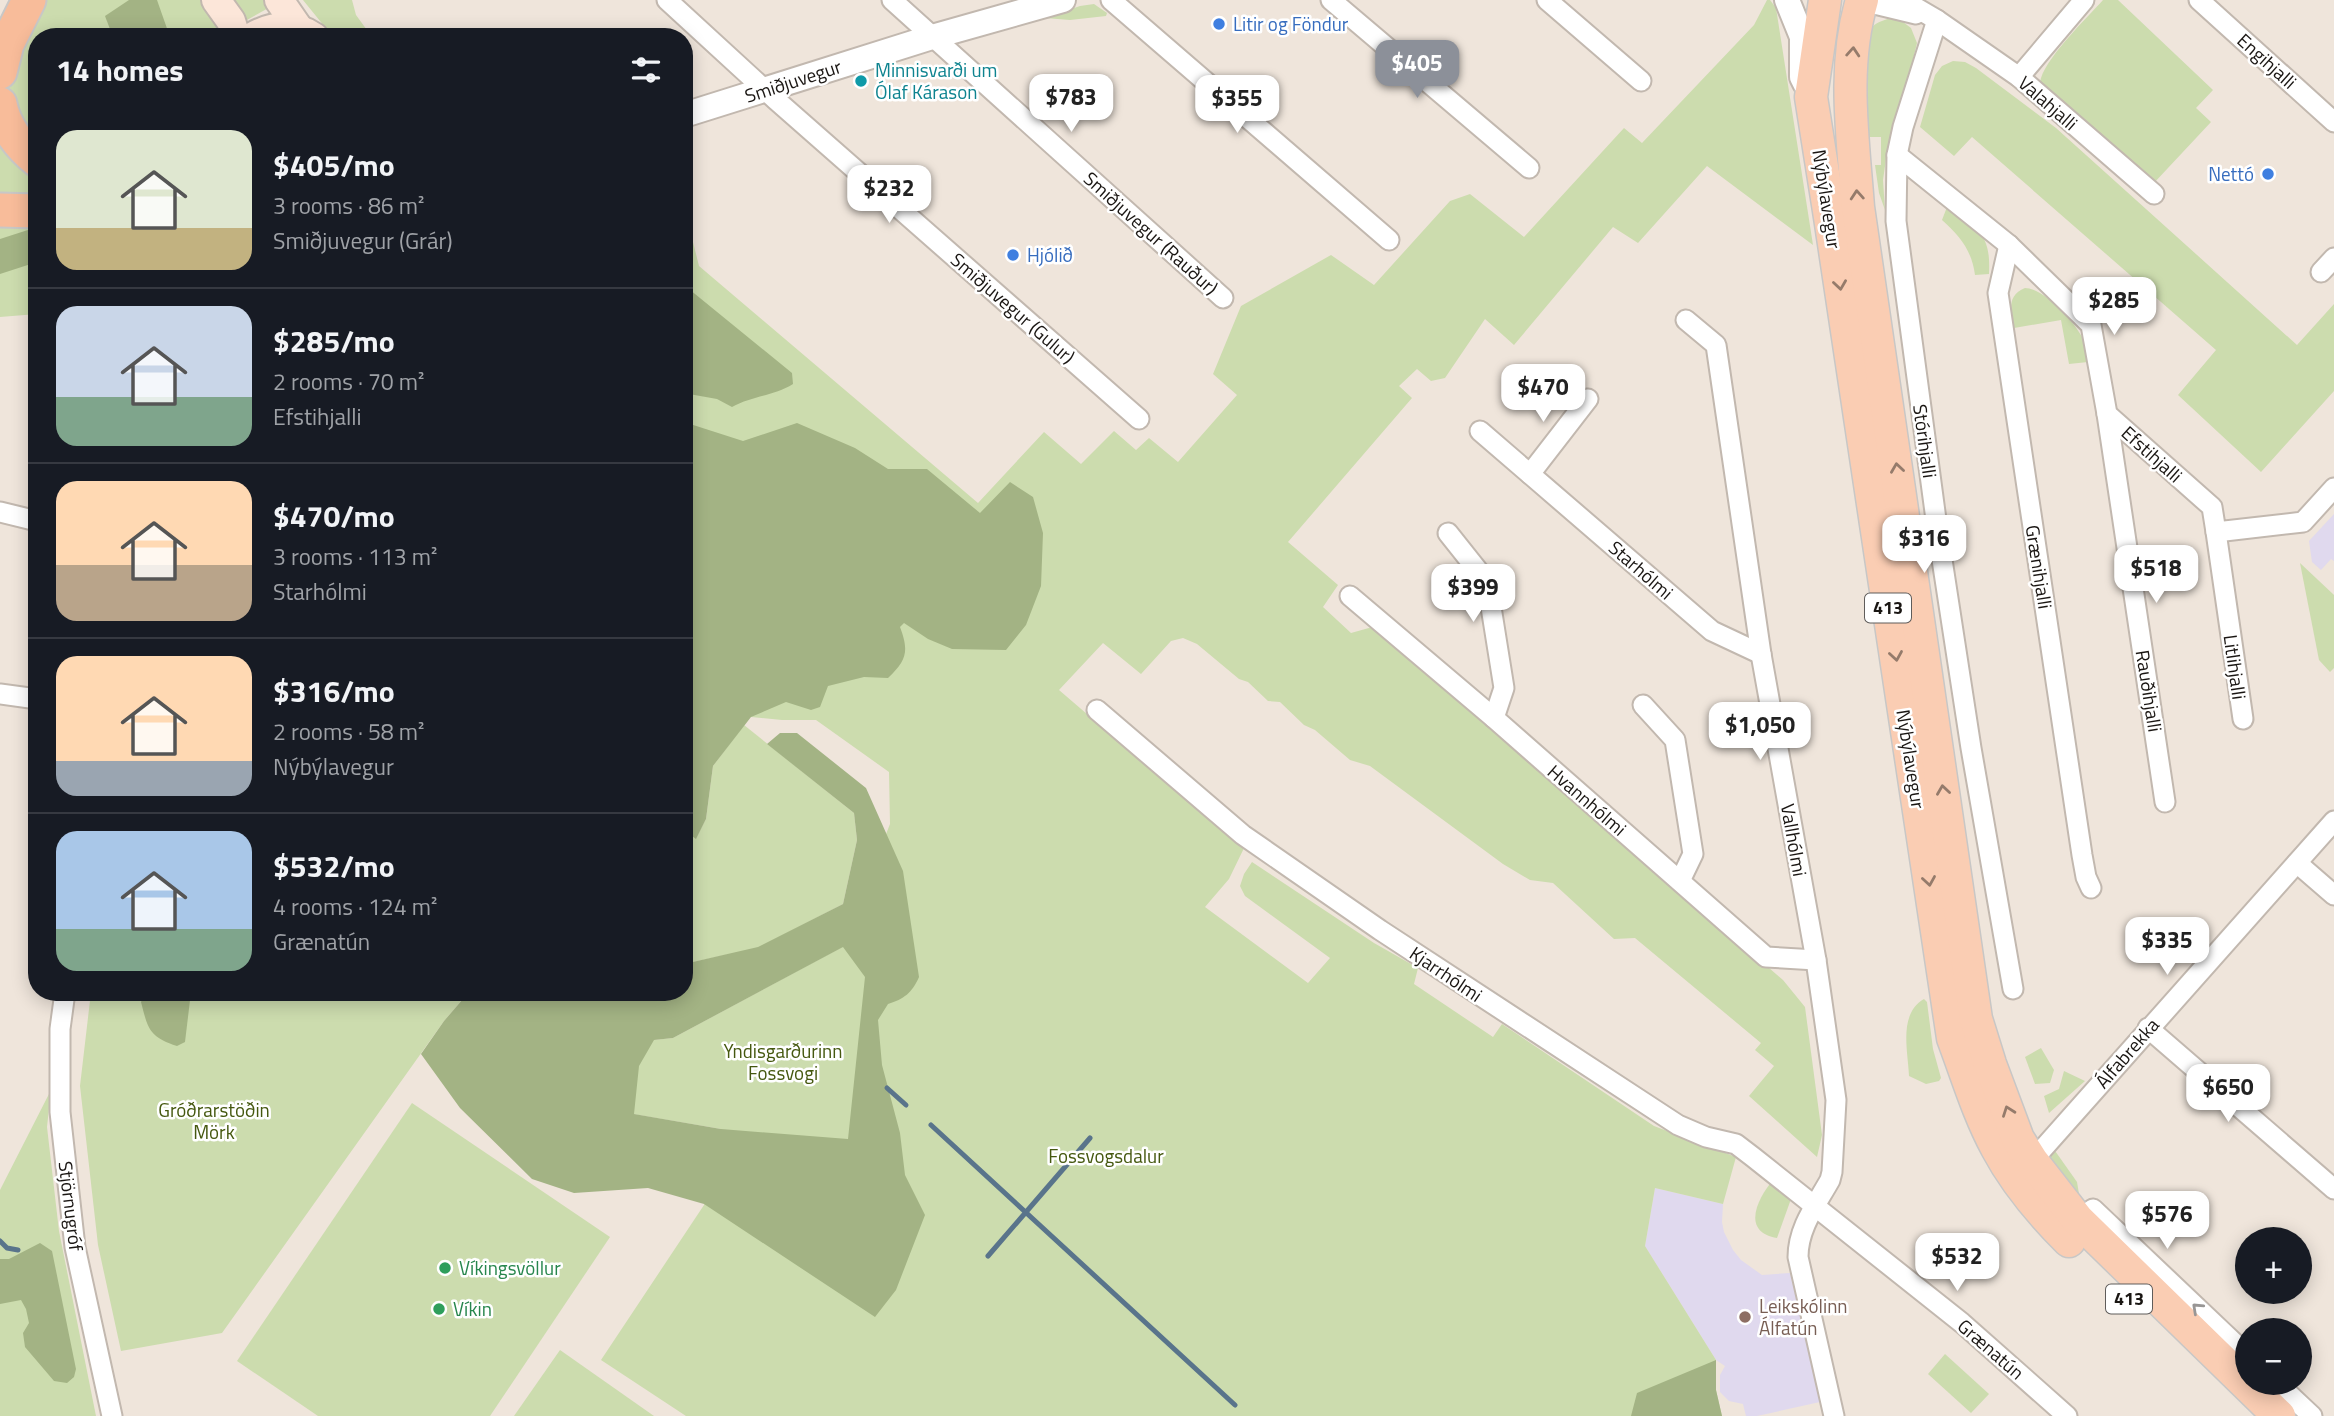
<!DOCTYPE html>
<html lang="en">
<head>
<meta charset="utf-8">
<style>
	body { margin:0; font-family:"Titillium Web",sans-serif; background:#242831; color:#f1f3f6; height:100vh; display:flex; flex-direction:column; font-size:26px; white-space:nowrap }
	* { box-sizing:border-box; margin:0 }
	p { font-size:23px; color:#9ea1a6 }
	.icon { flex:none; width:38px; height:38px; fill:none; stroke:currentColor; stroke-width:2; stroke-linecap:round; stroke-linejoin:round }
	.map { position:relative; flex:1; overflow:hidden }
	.drawer { position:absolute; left:28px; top:28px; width:665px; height:973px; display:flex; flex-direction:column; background:#171b24; border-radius:28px; box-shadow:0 4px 18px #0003 }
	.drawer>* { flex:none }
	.tools { position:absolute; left:2235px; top:1227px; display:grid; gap:14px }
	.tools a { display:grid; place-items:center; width:77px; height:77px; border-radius:50%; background:#171b24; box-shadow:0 4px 18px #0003; font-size:35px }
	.price { position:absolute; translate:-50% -60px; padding:0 16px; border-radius:14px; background:#fff; color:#222; font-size:23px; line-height:46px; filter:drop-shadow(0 2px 4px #0008) }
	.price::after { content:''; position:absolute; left:50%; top:42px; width:21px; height:16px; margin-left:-10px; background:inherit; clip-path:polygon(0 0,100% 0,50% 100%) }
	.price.on { background:#8c9099; color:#fff }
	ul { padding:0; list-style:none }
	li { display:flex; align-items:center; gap:21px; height:175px; padding:0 28px }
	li+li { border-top:2px solid #363941 }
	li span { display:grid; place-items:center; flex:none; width:196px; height:140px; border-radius:21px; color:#555 }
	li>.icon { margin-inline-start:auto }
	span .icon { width:84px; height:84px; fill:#fffc; stroke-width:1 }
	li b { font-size:30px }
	h2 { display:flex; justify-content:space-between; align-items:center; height:84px; padding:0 28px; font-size:30px }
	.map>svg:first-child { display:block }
	.education { fill:#e0d9ee }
	.green { fill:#ccdcae }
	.forest { fill:#a3b384; fill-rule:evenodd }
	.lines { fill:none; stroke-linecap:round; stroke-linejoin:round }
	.stream { stroke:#59748b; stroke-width:5 }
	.minor-casing { stroke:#c2b8af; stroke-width:23 }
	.tertiary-casing { stroke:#c2b8af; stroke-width:28 }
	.secondary-casing { stroke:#c2b8af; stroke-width:32 }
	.primary-casing { stroke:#c8c7c6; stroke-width:35 }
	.trunk-casing { stroke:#c8c7c6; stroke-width:37 }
	.minor { stroke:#fff; stroke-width:19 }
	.tertiary { stroke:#fff; stroke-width:24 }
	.secondary { stroke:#fce6d9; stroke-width:28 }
	.primary { stroke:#facdb3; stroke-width:32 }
	.trunk { stroke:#f8bc9a; stroke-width:33 }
	.oneway { stroke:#957b6b }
	.oneway2 { stroke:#989695 }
	.shop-dot { fill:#3f7fe0; stroke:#fff; stroke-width:2.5 }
	.culture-dot { fill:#0f9aa8; stroke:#fff; stroke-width:2.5 }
	.leisure-dot { fill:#2e9e5b; stroke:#fff; stroke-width:2.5 }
	.education-dot { fill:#8d6e63; stroke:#fff; stroke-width:2.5 }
	.labels { text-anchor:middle; stroke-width:5; stroke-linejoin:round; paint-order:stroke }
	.shield { fill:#fff; stroke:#5f5c5a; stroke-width:2 }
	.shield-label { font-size:18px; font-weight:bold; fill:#1a1613 }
	.shop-label { font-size:19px; fill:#366cbe; stroke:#fff; text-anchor:start }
	.street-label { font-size:19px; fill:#1a1613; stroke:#fff }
	.culture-label { font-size:19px; fill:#0d838f; stroke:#fff; text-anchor:start }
	.park-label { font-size:19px; fill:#45580f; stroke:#fff }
	.leisure-label { font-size:19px; fill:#27864d; stroke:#fff; text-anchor:start }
	.education-label { font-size:19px; fill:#785e54; stroke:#fff; text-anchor:start }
</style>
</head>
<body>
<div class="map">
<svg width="2334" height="1416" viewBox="0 0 2334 1416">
	<rect width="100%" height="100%" fill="#efe5db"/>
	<g class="education">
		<polygon points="2334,514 2334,561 2331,559 2321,570 2312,562 2309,541"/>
		<polygon points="1655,1188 1723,1204 1722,1222 1724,1232 1733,1250 1741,1260 1762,1275 1790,1273 1820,1402 1757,1416 1746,1416 1743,1404 1729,1401 1720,1392 1720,1375 1725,1366 1716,1360 1645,1246"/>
	</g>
	<g class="green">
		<polygon points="37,0 205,0 224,37 37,37 37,151 5,91 10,59"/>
		<polygon points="234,0 268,0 272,6 245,21"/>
		<polygon points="303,0 352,0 356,15 372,37 333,37"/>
		<polygon points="1767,0 1770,0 1776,8 1813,245 1707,166 1638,243 1613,227 1514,345 1485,319 1445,378 1431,381 1417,369 1399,386 1412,398 1288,542 1338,585 1323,607 1351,633 1376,626 1783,980 1805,1007 1822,1135 1817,1157 1749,1096 1774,1066 1755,1050 1761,1043 1635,938 1614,939 1553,883 1530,880 1503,864 1370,766 1350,760 1315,730 1304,725 1280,702 1268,701 1248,682 1239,679 1197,644 1183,638 1171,641 1141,674 1103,643 1059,690 1222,830 1245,846 1229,879 1205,907 1308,983 1330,958 1245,896 1240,886 1244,874 1252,862 1374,943 1418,968 1414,984 1493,1037 1502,1024 1654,1126 1736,1157 1723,1204 1655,1188 1645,1246 1716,1360 1716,1390 1722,1416 686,1416 601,1360 704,1205 721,1129 621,1112 527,1053 673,1038 842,947 890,824 889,772 816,720 782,720 751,717 684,702 684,206 699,266 978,503 1044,432 1081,464 1114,431 1136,450 1149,438 1178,462 1237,395 1213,374 1241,306 1331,255 1374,285 1450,201 1470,194 1524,237 1624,128 1642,143 1754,25"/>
		<path d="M2103 0H2118L2213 90 2196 108 2211 122 2153 184 2040 83C2042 61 2087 18 2103 0Z"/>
		<polygon points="1094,4 1107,13 1106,16 1070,20 1045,18 1080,6"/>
		<path d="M1890 18 1903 22 1911 28 1917 43 1905 93 1893 124 1886 159 1883 180 1885 210 1879 193 1875 165H1881V137H1866C1866 111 1861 50 1871 29 1875 22 1883 21 1890 18Z"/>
		<polygon points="1953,61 1965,62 1976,68 2056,128 2297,345 2334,304 2334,391 2261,472 2178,395 2216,350 1972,137 1954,156 1920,127 1935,75 1942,66"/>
		<polygon points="0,133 12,156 37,176 37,200 0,199"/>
		<path d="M1947 207C1978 231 1991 232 1989 274L1975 275C1972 251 1960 236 1942 220Z"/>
		<polygon points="0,223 37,226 37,314 0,317"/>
		<path d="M2025 288C2046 288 2083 330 2088 350 2089 354 2088 358 2088 362L2069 364 2061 320 2014 328C2011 311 2006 296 2025 288Z"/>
		<polygon points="2300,563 2334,595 2334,668 2330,672 2319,660"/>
		<polygon points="744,725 854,813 857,840 843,904 758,948 684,964 684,830 696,838 706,819 713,766"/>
		<polygon points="91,992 469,992 444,1021 222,1333 121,1351 98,1245 80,1086"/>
		<path d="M1924 999 1927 1002 1933 1049 1941 1078 1939 1081 1926 1084 1909 1076C1908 1051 1898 1014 1924 999Z"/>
		<polygon points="2041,1048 2054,1070 2050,1083 2035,1084 2025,1057"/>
		<polygon points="2064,1071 2085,1081 2049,1113 2044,1096 2059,1089"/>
		<polygon points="51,1090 47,1127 59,1231 96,1416 0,1416 0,1190"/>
		<polygon points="412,1103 610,1237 490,1416 318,1416 237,1361"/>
		<polygon points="2053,1148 2077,1182 2080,1200 2048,1161"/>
		<path d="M1774 1179 1791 1199 1777 1238C1740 1232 1758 1197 1774 1179Z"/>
		<polygon points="560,1350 654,1416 514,1416"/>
		<polygon points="1945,1354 1989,1394 1971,1413 1928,1374"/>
	</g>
	<g class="forest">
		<polygon points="129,0 157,0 170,37 113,37 105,16"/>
		<polygon points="31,229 37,229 37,262 0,274 0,239"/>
		<path d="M684 285 792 373 793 384C774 396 752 396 732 407L717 399 689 394 684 399Z"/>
		<path d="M684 419 687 423 743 441 797 423 855 448 888 469H927L980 513 1010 482 1033 497 1043 533 1041 586 1026 625 1006 650 952 649 928 639 904 623 900 627C909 651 907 660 888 678L864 677 828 686 820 707 811 710 786 702 751 717 713 766 706 819 696 839 684 830Z"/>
		<path d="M780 733H797L866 788 903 871 919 977C912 993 904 999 888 1004L878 1020 882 1065 900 1133 905 1175 925 1215 896 1290 875 1317 704 1204 648 1188 574 1193 532 1179 460 1108 421 1054 444 1021 469 992H684V964L758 947 843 904 857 840 854 813 767 744ZM843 947 865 977 848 1139 721 1129 634 1114 639 1066 654 1040 673 1038Z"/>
		<path d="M146 992H191L185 1042 177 1046C149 1037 148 1029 141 1002Z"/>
		<polygon points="40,1243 52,1251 76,1369 74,1377 67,1383 54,1381 25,1347 23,1333 29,1323 26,1309 21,1300 0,1304 0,1259 9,1259"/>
		<polygon points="1716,1360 1716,1390 1722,1416 1631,1416 1637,1393"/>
	</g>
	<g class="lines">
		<g class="stream">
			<polyline points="887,1088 906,1105"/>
			<polyline points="931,1125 1235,1405"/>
			<polyline points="0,1241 7,1248 18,1250"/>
			<polyline points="988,1256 1090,1138"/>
		</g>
		<defs>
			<g id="minor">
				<polyline points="667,0 776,100 1139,419"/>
				<polyline points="892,0 1223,298"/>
				<polyline points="1111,0 1389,240"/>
				<polyline points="1331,0 1529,168"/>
				<polyline points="1547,0 1641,81"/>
				<polyline points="1903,0 1937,20 2019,77 2154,194"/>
				<polyline points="2199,0 2334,122"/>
				<polyline points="1862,1 1916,14"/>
				<polyline points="1937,20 1903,127 1897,155 1896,221 1937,527 1971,748 2013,989"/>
				<polyline points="2019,77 2084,0"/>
				<polyline points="1897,155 2009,245 2091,325 2107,414 2212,507 2216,532 2303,522 2334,488"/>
				<polyline points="2009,245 1998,293 2082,855 2086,877 2091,888"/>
				<polyline points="2321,272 2334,258"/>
				<path d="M1686 320 1716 345 1761 654 1816 960 1836 1100 1832 1172 1830 1180C1816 1205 1798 1228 1798 1257L1834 1416"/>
				<polyline points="2107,414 2165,802"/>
				<polyline points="1480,431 1712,631 1761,654"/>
				<polyline points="1530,474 1588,399"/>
				<polyline points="0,512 37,521"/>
				<polyline points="2216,532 2243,719"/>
				<polyline points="1448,533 1487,582 1504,688 1494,718"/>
				<polyline points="1350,596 1494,718 1766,957 1816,960"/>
				<polyline points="0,694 37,699"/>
				<polyline points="1643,705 1675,740 1693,854 1680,881"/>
				<polyline points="1097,710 1243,835 1380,930 1678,1125 1706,1137 1736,1144 1753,1157 1962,1323 2067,1416"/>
				<polyline points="2297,863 2334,895"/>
				<polyline points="65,992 60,1029 60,1112 75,1247 112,1416"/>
				<polyline points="2148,1028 2334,1189"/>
				<polyline points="2032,1161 2334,821"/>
				<polyline points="2078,1220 2093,1209 2247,1355"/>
				<polyline points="2276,1382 2312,1416"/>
			</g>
			<g id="tertiary">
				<polyline points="1787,0 1802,37 1802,77 1805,83"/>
				<polyline points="684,115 932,37 1063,0"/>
			</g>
			<g id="secondary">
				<polyline points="216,0 231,21 236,37"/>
				<polyline points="279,0 299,29"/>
				<path d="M252 37C272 25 294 23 314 37"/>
			</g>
			<g id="primary">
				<path d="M1825 0 1811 97 1830 217 1953 1038C1967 1075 1978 1113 1997 1148 2015 1182 2042 1214 2069 1241"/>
				<path d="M1862 0C1842 67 1853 138 1858 207L1976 1019 1990 1064 2018 1139 2032 1161 2078 1220 2279 1416"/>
			</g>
			<g id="trunk">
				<polyline points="0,72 7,44 29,0"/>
				<path d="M0 104C4 126 19 146 37 160"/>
				<polyline points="0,210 37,211"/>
			</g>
		</defs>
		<use href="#minor" class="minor-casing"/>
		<use href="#tertiary" class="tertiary-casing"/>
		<use href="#secondary" class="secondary-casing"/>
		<use href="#primary" class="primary-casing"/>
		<use href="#trunk" class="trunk-casing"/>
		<use href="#minor" class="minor"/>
		<use href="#tertiary" class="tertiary"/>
		<use href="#secondary" class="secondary"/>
		<use href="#primary" class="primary"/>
		<use href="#trunk" class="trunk"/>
	</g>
	<defs><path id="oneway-chevron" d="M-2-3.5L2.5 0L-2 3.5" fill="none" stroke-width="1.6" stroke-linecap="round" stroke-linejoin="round" transform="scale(1.75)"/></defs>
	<g class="oneway">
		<use href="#oneway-chevron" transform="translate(1853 52) rotate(-86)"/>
		<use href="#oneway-chevron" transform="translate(1857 195) rotate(-94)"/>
		<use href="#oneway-chevron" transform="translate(1840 285) rotate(82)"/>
		<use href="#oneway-chevron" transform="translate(1897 468) rotate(-98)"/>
		<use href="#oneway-chevron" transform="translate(1896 656) rotate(81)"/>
		<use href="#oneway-chevron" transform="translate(1943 790) rotate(-98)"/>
		<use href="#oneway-chevron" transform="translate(1929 881) rotate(81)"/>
		<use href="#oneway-chevron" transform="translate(2008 1111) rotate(-110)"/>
	</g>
	<use class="oneway2" href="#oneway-chevron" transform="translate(2197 1308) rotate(-137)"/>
	<g class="shop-dot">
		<circle cx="1219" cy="24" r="7"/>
		<circle cx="2268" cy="174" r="7"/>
		<circle cx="1013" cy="255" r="7"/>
	</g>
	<circle class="culture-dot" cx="861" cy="81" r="7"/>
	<g class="leisure-dot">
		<circle cx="445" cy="1268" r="7"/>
		<circle cx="439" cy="1309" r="7"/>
	</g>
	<circle class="education-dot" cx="1745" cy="1317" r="7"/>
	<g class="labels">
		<g class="shield">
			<rect x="1865" y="593.5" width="46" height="29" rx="5"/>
			<rect x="2106" y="1284.5" width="46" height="29" rx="5"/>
		</g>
		<g class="shield-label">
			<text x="1888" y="614">413</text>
			<text x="2129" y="1305">413</text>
		</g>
		<g class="shop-label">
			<text x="1233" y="31">Litir og Föndur</text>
			<text x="2254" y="181" text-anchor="end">Nettó</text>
			<text x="1027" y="262">Hjólið</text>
		</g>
		<g class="street-label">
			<text transform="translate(2267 61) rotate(42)" y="7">Engihjalli</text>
			<text transform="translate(793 81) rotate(-18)" y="7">Smiðjuvegur</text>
			<text transform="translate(2048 103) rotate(41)" y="7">Valahjalli</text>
			<text transform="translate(1827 199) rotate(81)" y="7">Nýbýlavegur</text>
			<text transform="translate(1151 233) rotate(42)" y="7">Smiðjuvegur (Rauður)</text>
			<text transform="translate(1013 308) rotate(41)" y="7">Smiðjuvegur (Gulur)</text>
			<text transform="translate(1925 441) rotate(82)" y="7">Stórihjalli</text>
			<text transform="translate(2152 454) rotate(42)" y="7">Efstihjalli</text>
			<text transform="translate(2039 567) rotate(81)" y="7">Grænihjalli</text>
			<text transform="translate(1641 570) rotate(41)" y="7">Starhólmi</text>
			<text transform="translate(2235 667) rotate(82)" y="7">Litlihjalli</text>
			<text transform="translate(2149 691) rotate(81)" y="7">Rauðihjalli</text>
			<text transform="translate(1911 759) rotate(81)" y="7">Nýbýlavegur</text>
			<text transform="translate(1587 800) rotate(41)" y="7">Hvannhólmi</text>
			<text transform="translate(1794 840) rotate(80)" y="7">Vallhólmi</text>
			<text transform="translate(1446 974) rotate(34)" y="7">Kjarrhólmi</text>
			<text transform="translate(2127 1053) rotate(-49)" y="7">Álfabrekka</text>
			<text transform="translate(71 1206) rotate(83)" y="7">Stjörnugróf</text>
			<text transform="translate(1991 1349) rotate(41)" y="7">Grænatún</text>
		</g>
		<g class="culture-label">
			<text x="875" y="77">Minnisvarði um<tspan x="875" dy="22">Ólaf Kárason</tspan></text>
		</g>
		<g class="park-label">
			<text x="783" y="1058">Yndisgarðurinn<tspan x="783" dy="22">Fossvogi</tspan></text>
			<text x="214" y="1117">Gróðrarstöðin<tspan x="214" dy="22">Mörk</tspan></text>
			<text x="1106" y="1163">Fossvogsdalur</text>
		</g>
		<g class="leisure-label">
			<text x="459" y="1275">Víkingsvöllur</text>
			<text x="453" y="1316">Víkin</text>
		</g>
		<g class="education-label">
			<text x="1759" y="1313">Leikskólinn<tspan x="1759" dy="22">Álfatún</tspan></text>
		</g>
	</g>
</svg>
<div class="tools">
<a>+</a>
<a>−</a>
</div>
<b class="price on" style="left:1417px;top:100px">$405</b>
<b class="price" style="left:1071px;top:134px">$783</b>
<b class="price" style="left:1237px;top:135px">$355</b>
<b class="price" style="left:889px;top:225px">$232</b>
<b class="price" style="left:2114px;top:337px">$285</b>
<b class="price" style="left:1543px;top:424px">$470</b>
<b class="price" style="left:1924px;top:575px">$316</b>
<b class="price" style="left:2156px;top:605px">$518</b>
<b class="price" style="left:1473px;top:624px">$399</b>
<b class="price" style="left:1760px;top:762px">$1,050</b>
<b class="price" style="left:2167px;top:977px">$335</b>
<b class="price" style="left:2228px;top:1124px">$650</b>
<b class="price" style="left:2167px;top:1251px">$576</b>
<b class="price" style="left:1957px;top:1293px">$532</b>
<section class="drawer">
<h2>14 homes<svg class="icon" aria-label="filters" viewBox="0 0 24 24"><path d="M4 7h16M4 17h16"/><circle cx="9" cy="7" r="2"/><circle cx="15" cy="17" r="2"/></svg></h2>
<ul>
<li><span style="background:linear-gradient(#dfe7d0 70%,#c2b280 0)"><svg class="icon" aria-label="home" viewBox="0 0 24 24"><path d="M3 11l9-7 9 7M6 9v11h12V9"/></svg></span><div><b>$405/mo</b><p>3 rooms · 86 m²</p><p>Smiðjuvegur (Grár)</p></div></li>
<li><span style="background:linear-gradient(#c9d6e8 65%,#7fa58c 0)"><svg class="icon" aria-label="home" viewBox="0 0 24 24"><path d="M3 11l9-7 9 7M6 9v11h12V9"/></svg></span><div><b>$285/mo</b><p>2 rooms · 70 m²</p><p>Efstihjalli</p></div></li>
<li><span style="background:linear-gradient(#ffd9b3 60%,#b9a48a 0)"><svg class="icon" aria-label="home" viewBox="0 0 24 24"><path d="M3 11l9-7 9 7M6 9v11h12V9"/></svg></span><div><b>$470/mo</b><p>3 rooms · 113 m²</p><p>Starhólmi</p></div></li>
<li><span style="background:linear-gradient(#ffd9b3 75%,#9aa5b1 0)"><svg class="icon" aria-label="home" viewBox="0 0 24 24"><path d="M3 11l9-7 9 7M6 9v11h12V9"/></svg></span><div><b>$316/mo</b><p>2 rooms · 58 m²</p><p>Nýbýlavegur</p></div></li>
<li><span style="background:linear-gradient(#a9c7e8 70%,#7fa58c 0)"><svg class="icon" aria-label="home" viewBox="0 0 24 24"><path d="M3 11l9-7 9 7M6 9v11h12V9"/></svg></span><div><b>$532/mo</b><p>4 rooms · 124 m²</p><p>Grænatún</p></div></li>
</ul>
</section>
</div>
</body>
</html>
